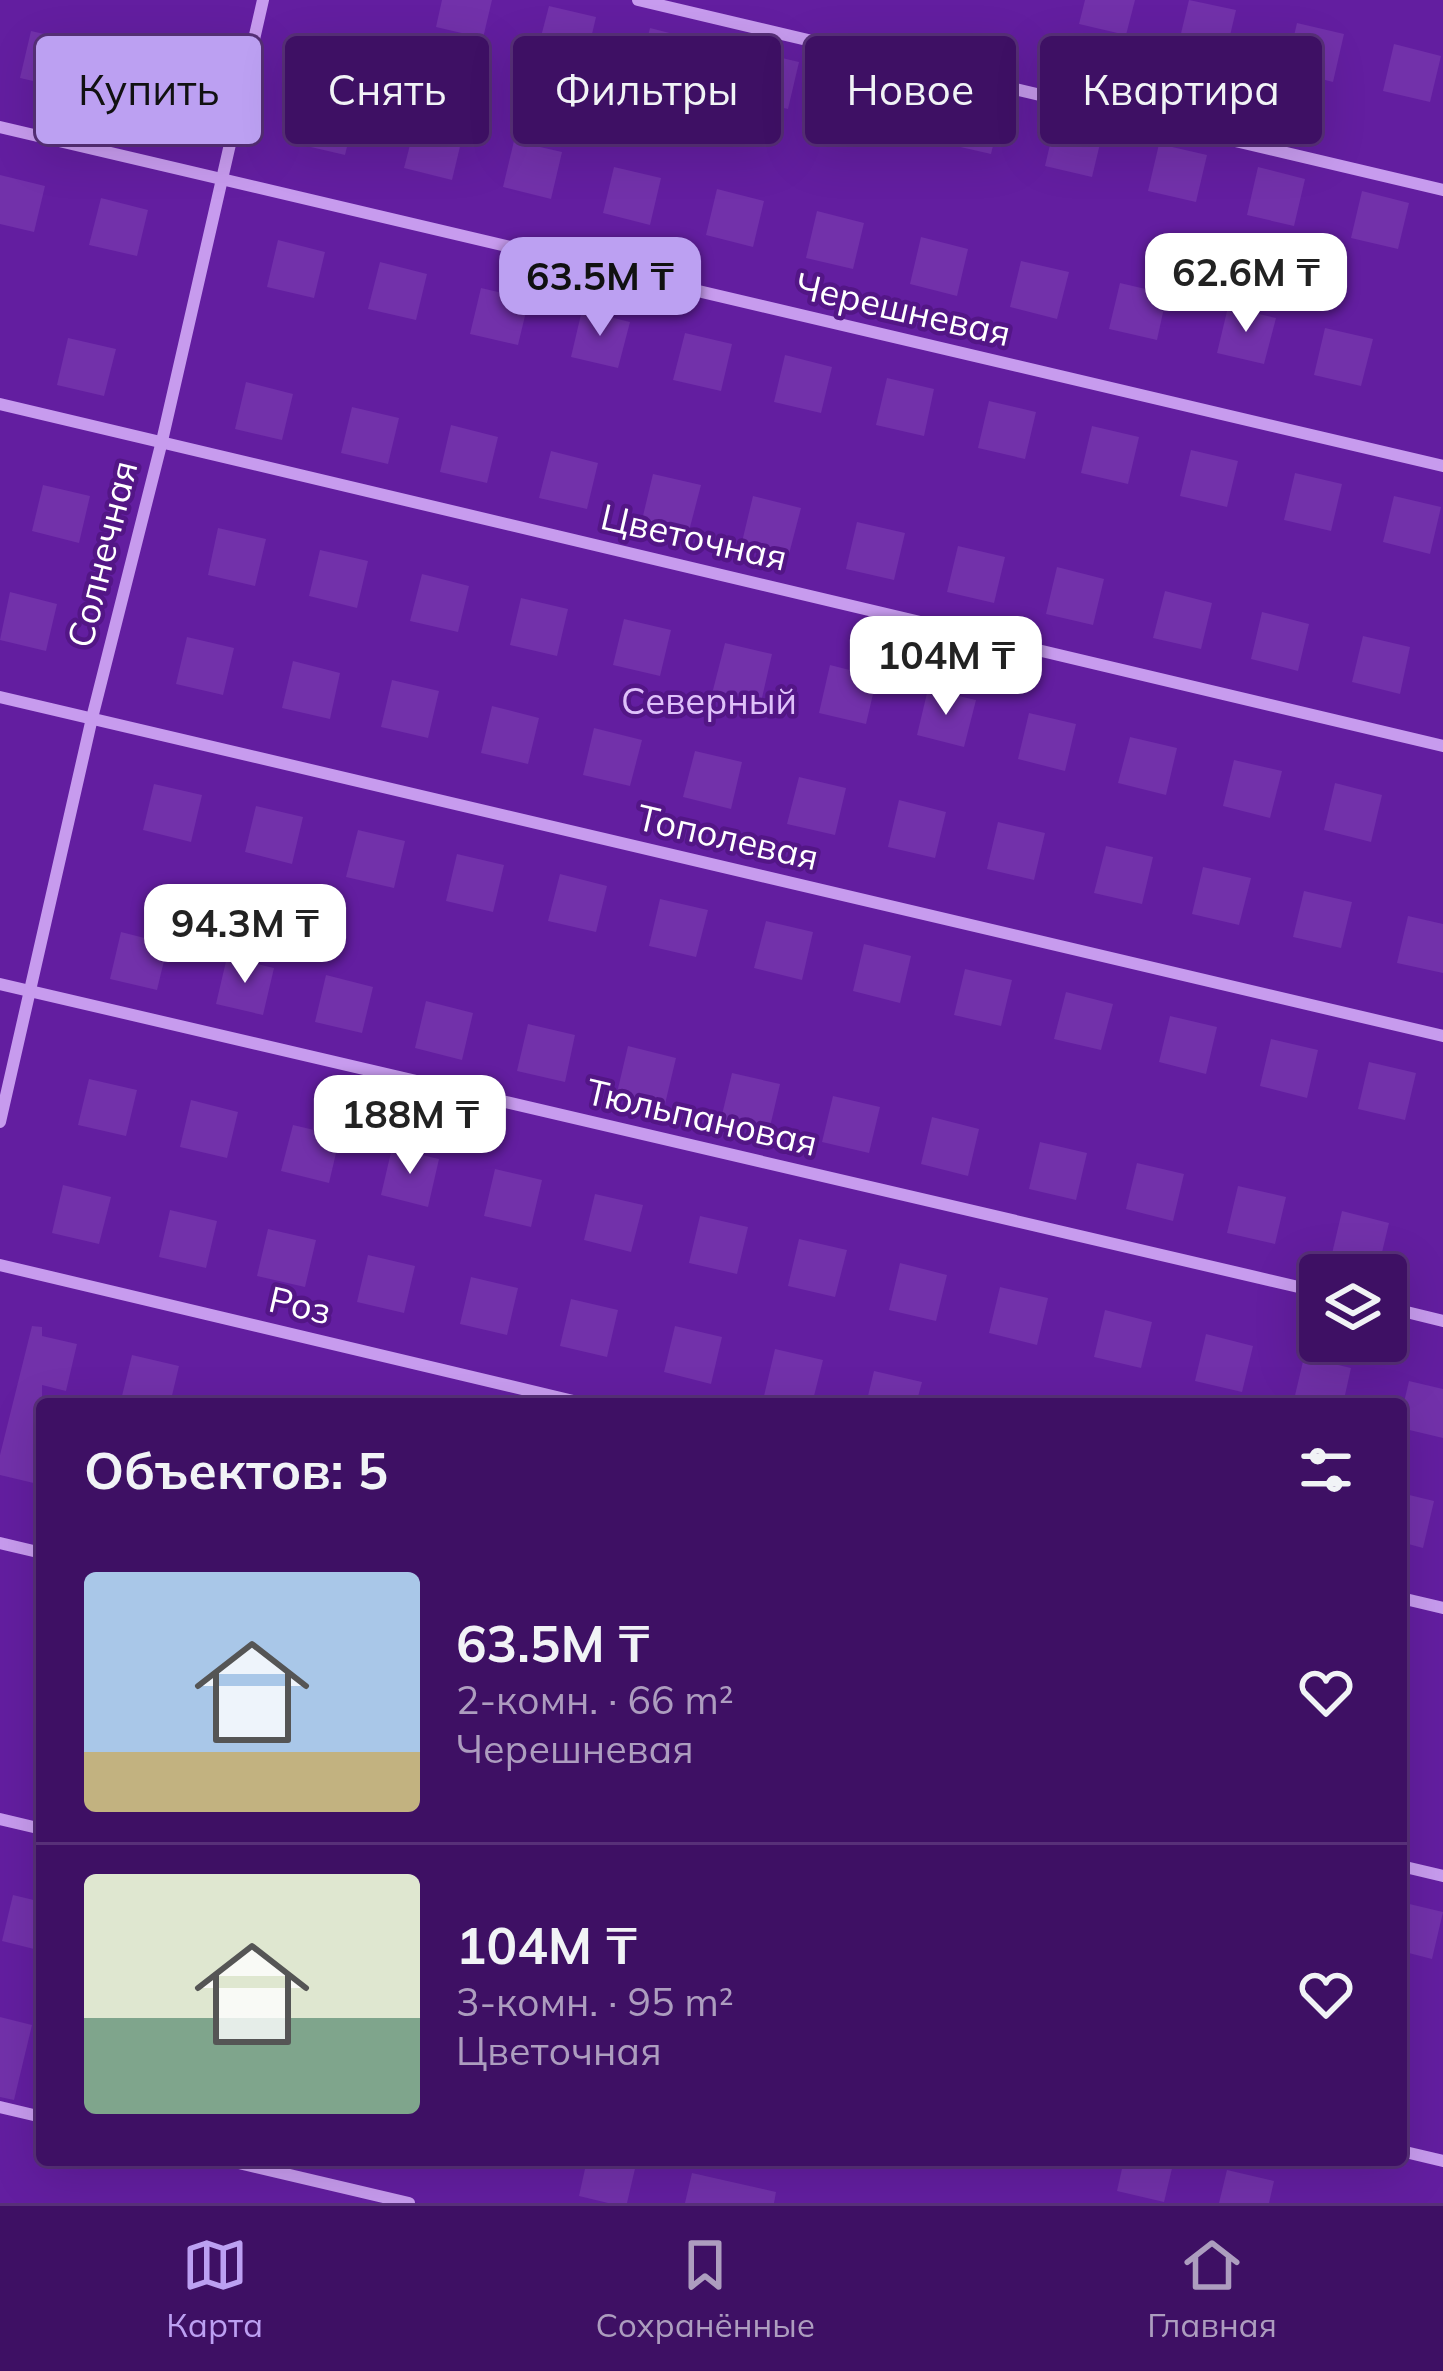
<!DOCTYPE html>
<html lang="ru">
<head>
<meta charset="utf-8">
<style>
	body { margin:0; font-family:Mulish,sans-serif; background:#491e6d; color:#f1f3f6; height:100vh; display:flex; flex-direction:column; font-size:45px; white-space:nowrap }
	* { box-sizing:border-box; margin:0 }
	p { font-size:39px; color:#ad9dbf }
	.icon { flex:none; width:66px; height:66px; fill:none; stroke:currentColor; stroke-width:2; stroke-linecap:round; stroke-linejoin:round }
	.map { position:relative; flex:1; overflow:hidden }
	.panel { position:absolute; left:36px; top:1398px; width:1371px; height:768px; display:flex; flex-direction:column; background:#3e1064; border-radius:12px; box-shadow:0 12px 48px #0002,0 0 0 3px #573078 }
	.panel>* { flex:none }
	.guide { position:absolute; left:36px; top:36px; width:1371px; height:108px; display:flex; gap:24px }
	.tools { position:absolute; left:1299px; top:1254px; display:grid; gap:24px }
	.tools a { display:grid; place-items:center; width:108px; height:108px; border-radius:12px; background:#3e1064; box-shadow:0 12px 48px #0002,0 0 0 3px #573078; font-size:60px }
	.price { position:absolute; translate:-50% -102px; padding:0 27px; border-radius:24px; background:#fff; color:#222; font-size:39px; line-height:78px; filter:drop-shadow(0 3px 6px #0008) }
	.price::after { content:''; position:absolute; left:50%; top:72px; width:36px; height:27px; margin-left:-18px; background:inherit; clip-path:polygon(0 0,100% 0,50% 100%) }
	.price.current { background:#bca0f2; color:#111 }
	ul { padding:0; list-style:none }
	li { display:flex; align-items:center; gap:36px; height:300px; padding:0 48px }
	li+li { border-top:3px solid #573078 }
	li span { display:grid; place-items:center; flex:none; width:336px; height:240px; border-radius:12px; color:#555 }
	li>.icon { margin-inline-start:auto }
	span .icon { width:144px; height:144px; fill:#fffc; stroke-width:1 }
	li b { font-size:51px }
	h2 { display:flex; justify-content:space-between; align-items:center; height:144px; padding:0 48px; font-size:51px }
	.pill { padding:0 42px; border-radius:12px; background:#3e1064; box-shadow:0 12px 48px #0002,0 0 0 3px #573078; font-size:42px; line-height:108px }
	.pill.current { background:#bca0f2; color:#111 }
	.dock { display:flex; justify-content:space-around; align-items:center; height:168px; border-top:3px solid #573078; background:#3e1064; font-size:33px; color:#ad9dbf }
	.dock a { display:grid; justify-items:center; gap:6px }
	.dock .current { color:#bca0f2 }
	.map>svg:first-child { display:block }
	.green { fill:#631ea0; fill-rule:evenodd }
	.building { fill:#7231aa }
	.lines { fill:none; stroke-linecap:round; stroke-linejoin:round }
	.street { stroke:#c79bee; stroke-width:12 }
	.labels { text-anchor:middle; stroke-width:9; stroke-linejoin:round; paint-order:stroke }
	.street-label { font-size:36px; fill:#fff; stroke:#531686 }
	.park-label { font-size:36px; fill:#dfc1fa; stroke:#531686 }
</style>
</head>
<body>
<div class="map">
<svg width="1443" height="2203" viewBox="0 0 1443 2203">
	<rect width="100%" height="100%" fill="#531686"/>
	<path class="green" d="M0 0H1443V2203H0ZM1320 1275H1386V1341H1320ZM42 1404H1401V2160H42Z"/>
	<g class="building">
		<polygon points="442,0 492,0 483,38 436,27"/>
		<polygon points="1085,0 1135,0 1126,35 1079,24"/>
		<polygon points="1189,0 1236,10 1225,57 1178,46"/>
		<polygon points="549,6 596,17 585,64 537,52"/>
		<polygon points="1297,23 1344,34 1333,82 1286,70"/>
		<polygon points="650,28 697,40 686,86 638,75"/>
		<polygon points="31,31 79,42 68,89 20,78"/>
		<polygon points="1394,44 1441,56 1430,102 1383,91"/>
		<polygon points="752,51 799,62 788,109 741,98"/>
		<polygon points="132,53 179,64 168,111 121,100"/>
		<polygon points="852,73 900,84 889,131 841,120"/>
		<polygon points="954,96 1002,108 991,154 943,143"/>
		<polygon points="309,98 356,109 345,155 298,144"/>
		<polygon points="1056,119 1103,131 1092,177 1045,166"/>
		<polygon points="416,122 463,134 452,180 404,168"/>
		<polygon points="514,141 562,152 551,199 503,187"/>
		<polygon points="1159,144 1207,155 1196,202 1148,191"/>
		<polygon points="614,167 661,178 650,225 603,213"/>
		<polygon points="1258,167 1305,179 1294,226 1247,215"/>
		<polygon points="0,175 45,186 34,232 0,224"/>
		<polygon points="717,189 764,201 753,247 706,235"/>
		<polygon points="1362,191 1409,203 1398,249 1351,238"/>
		<polygon points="101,198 148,210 137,256 89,245"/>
		<polygon points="817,211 864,223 853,269 806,258"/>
		<polygon points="921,237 968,249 957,296 910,284"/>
		<polygon points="278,240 325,252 314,298 267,287"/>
		<polygon points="1021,261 1069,272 1057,319 1010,307"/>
		<polygon points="380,262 427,274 416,320 368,309"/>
		<polygon points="1120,283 1167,294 1157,340 1109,329"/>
		<polygon points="481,288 529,299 518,345 470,334"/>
		<polygon points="1228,307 1276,318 1264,364 1217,353"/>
		<polygon points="582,310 630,322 618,368 571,357"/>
		<polygon points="1325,328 1373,339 1361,386 1314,375"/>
		<polygon points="685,333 732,344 721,391 673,380"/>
		<polygon points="68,338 116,349 104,396 57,385"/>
		<polygon points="785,355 832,367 821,413 774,402"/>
		<polygon points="887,378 934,389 924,436 876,425"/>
		<polygon points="246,382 293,394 282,440 235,429"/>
		<polygon points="989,401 1036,412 1025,459 978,448"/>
		<polygon points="352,407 399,418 388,464 341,453"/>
		<polygon points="451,425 498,437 487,483 440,472"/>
		<polygon points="1092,426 1139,437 1128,484 1081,473"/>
		<polygon points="1191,450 1238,461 1227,507 1180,496"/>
		<polygon points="551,451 598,463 587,509 539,498"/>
		<polygon points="1295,473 1342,484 1331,531 1284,520"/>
		<polygon points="653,474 701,485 689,531 642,520"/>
		<polygon points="43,485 90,496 79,543 32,531"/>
		<polygon points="753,496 801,508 789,554 742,542"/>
		<polygon points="1394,496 1441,507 1430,554 1383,542"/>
		<polygon points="857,522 905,533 894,580 846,569"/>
		<polygon points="218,528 266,539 255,586 208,575"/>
		<polygon points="958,546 1005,557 994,603 947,592"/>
		<polygon points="320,550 368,561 357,608 309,596"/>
		<polygon points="1057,567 1104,579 1093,625 1046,614"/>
		<polygon points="422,574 469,586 458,632 410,621"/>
		<polygon points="1165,591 1212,603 1201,649 1153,638"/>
		<polygon points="10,592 57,604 46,651 0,640"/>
		<polygon points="521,598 568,609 557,656 510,645"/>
		<polygon points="1262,612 1309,624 1298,671 1251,659"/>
		<polygon points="624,619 671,630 660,676 613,665"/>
		<polygon points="1363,636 1410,647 1400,694 1352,682"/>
		<polygon points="187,637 234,648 223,695 176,684"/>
		<polygon points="725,643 772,654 761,702 713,690"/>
		<polygon points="293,661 340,673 330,719 282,708"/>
		<polygon points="830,665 877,677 866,724 819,713"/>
		<polygon points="392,680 439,691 428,738 381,727"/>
		<polygon points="928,689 976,700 964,747 917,735"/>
		<polygon points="492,706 539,718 528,764 481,753"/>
		<polygon points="1029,713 1076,724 1065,771 1018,759"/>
		<polygon points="594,728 642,740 630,786 583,775"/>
		<polygon points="1130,737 1177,748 1166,795 1118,783"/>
		<polygon points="695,751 742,762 731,809 683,797"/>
		<polygon points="1234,760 1282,771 1270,818 1223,806"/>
		<polygon points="799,777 846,788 835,835 787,824"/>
		<polygon points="1335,783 1382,795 1371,842 1324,830"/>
		<polygon points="154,784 202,795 191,842 143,830"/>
		<polygon points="899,800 946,812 935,858 888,847"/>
		<polygon points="256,806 303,817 292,864 245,852"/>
		<polygon points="998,822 1045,833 1034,880 987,869"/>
		<polygon points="358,830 405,841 394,888 346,877"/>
		<polygon points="1106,846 1153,857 1142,904 1094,893"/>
		<polygon points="457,854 504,865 493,912 446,901"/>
		<polygon points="1203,867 1251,878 1239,925 1192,914"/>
		<polygon points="560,874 607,886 596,932 548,921"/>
		<polygon points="1304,891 1352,902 1341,948 1293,937"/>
		<polygon points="660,899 708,910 696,957 649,946"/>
		<polygon points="1408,916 1443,924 1443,973 1397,963"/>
		<polygon points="766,921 813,932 802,980 754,968"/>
		<polygon points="121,932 168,944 157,990 110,979"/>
		<polygon points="864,944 911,956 900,1003 853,991"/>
		<polygon points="227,957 274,968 263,1015 216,1004"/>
		<polygon points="965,969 1012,980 1001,1026 954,1015"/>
		<polygon points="326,975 373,987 362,1033 315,1022"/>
		<polygon points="1066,992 1113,1004 1101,1050 1054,1039"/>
		<polygon points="426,1001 473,1013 462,1060 415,1048"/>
		<polygon points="1170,1016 1217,1027 1206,1074 1159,1062"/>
		<polygon points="528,1024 575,1035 565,1082 517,1071"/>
		<polygon points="1271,1039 1318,1050 1307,1098 1260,1086"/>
		<polygon points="628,1046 676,1058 665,1104 617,1093"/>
		<polygon points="1369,1062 1416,1073 1405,1120 1358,1109"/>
		<polygon points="732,1073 780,1084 769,1131 721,1119"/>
		<polygon points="89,1079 137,1090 126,1136 78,1125"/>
		<polygon points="833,1096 880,1107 869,1153 822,1142"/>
		<polygon points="191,1100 238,1112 227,1158 180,1147"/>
		<polygon points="932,1117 979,1129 968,1176 921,1164"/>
		<polygon points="293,1125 340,1136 329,1183 281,1171"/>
		<polygon points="1040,1142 1087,1153 1076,1200 1029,1189"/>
		<polygon points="392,1148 439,1159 428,1207 381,1195"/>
		<polygon points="1137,1163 1184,1174 1173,1221 1126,1209"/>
		<polygon points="495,1169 542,1180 531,1227 484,1216"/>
		<polygon points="63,1185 111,1197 99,1244 52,1233"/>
		<polygon points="1238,1186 1286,1197 1275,1244 1227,1233"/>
		<polygon points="595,1194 643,1205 631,1252 584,1240"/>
		<polygon points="170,1210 217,1221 206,1268 159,1257"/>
		<polygon points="1342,1211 1389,1223 1378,1269 1331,1258"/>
		<polygon points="700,1216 748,1227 737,1274 689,1263"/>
		<polygon points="268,1229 316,1240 305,1287 257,1276"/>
		<polygon points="799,1239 847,1250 835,1297 788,1286"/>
		<polygon points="368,1255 415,1266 404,1313 357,1302"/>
		<polygon points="900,1263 947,1275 936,1321 889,1310"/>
		<polygon points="471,1277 518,1288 507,1335 460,1324"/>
		<polygon points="1000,1287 1048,1298 1037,1345 989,1333"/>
		<polygon points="571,1299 618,1310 607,1357 560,1346"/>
		<polygon points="1105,1310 1152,1322 1141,1368 1094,1357"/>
		<polygon points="32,1326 42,1327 42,1336 77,1344 66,1391 42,1385 42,1485 0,1475 0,1455"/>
		<polygon points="675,1326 722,1337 711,1384 664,1372"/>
		<polygon points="1206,1334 1253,1346 1242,1392 1195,1381"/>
		<polygon points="775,1349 823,1360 812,1404 799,1404 764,1396"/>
		<polygon points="132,1355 179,1366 170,1404 120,1404"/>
		<polygon points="1304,1357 1351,1368 1343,1404 1293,1404"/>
		<polygon points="874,1371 922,1382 916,1404 866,1404"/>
		<polygon points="1409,1381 1443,1389 1443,1438 1401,1428 1401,1415"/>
		<polygon points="1401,1493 1434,1501 1423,1548 1401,1542"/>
		<polygon points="13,1895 42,1902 42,1951 2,1941"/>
		<polygon points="1401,1902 1443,1912 1432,1959 1401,1951"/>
		<polygon points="0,2017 32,2025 14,2100 0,2097"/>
		<polygon points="587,2160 637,2160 627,2203 608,2203 579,2196"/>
		<polygon points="1124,2160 1174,2160 1164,2202 1117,2191"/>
		<polygon points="1227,2170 1274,2181 1269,2203 1219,2203"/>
		<polygon points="692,2173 776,2192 774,2203 685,2203"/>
	</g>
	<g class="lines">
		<g class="street">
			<polyline points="638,0 1443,190"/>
			<polyline points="0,127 1443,466"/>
			<polyline points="0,404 1443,746"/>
			<polyline points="0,697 1443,1036"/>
			<polyline points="0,984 1320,1292"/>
			<polyline points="0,1122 92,718 162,441 263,0"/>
			<polyline points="0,1265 586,1404"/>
			<polyline points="1386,1307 1443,1321"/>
			<polyline points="0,1543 42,1553"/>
			<polyline points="1401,1598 1443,1608"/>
			<polyline points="0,1819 42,1829"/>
			<polyline points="1401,1866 1443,1876"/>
			<polyline points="0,2107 42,2117"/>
			<polyline points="1401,2151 1443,2161"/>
			<polyline points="226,2160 409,2203"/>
		</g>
	</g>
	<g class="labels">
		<g class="street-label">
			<text transform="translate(903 309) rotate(13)" y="13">Черешневая</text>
			<text transform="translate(694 537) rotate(13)" y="13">Цветочная</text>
			<text transform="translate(102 554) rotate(-76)" y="13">Солнечная</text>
			<text transform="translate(728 837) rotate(13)" y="13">Тополевая</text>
			<text transform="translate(702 1117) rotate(13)" y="13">Тюльпановая</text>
			<text transform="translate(300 1305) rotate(13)" y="13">Роз</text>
		</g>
		<g class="park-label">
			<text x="709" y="714">Северный</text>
		</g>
	</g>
</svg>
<div class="tools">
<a><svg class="icon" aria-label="layers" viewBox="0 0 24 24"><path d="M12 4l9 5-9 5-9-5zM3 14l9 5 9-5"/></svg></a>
</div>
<b class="price" style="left:1246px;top:335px">62.6M ₸</b>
<b class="price current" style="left:600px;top:339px">63.5M ₸</b>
<b class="price" style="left:946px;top:718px">104M ₸</b>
<b class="price" style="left:245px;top:986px">94.3M ₸</b>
<b class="price" style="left:410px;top:1177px">188M ₸</b>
<div class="guide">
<a class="pill current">Купить</a>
<a class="pill">Снять</a>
<a class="pill">Фильтры</a>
<a class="pill">Новое</a>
<a class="pill">Квартира</a>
</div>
<section class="panel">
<h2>Объектов: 5<svg class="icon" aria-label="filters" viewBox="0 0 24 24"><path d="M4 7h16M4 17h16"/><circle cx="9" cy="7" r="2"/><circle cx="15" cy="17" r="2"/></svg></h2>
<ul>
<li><span style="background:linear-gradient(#a9c7e8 75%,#c2b280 0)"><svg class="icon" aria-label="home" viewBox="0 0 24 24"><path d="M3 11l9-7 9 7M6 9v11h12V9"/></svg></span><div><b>63.5M ₸</b><p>2-комн. · 66 m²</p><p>Черешневая</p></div><svg class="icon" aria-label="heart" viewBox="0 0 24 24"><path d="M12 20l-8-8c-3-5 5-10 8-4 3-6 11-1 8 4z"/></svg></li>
<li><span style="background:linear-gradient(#dfe7d0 60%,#7fa58c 0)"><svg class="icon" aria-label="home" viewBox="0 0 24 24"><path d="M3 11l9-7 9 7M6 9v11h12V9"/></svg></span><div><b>104M ₸</b><p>3-комн. · 95 m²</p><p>Цветочная</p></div><svg class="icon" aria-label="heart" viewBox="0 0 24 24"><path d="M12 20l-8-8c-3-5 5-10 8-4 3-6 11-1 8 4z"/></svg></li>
</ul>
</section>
</div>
<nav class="dock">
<a class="current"><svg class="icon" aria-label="map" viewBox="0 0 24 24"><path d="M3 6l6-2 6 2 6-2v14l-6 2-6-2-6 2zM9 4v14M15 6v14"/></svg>Карта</a>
<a><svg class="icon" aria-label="saved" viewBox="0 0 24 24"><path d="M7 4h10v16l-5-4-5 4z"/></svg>Сохранённые</a>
<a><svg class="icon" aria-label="home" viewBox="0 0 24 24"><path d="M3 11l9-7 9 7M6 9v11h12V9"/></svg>Главная</a>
</nav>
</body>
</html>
